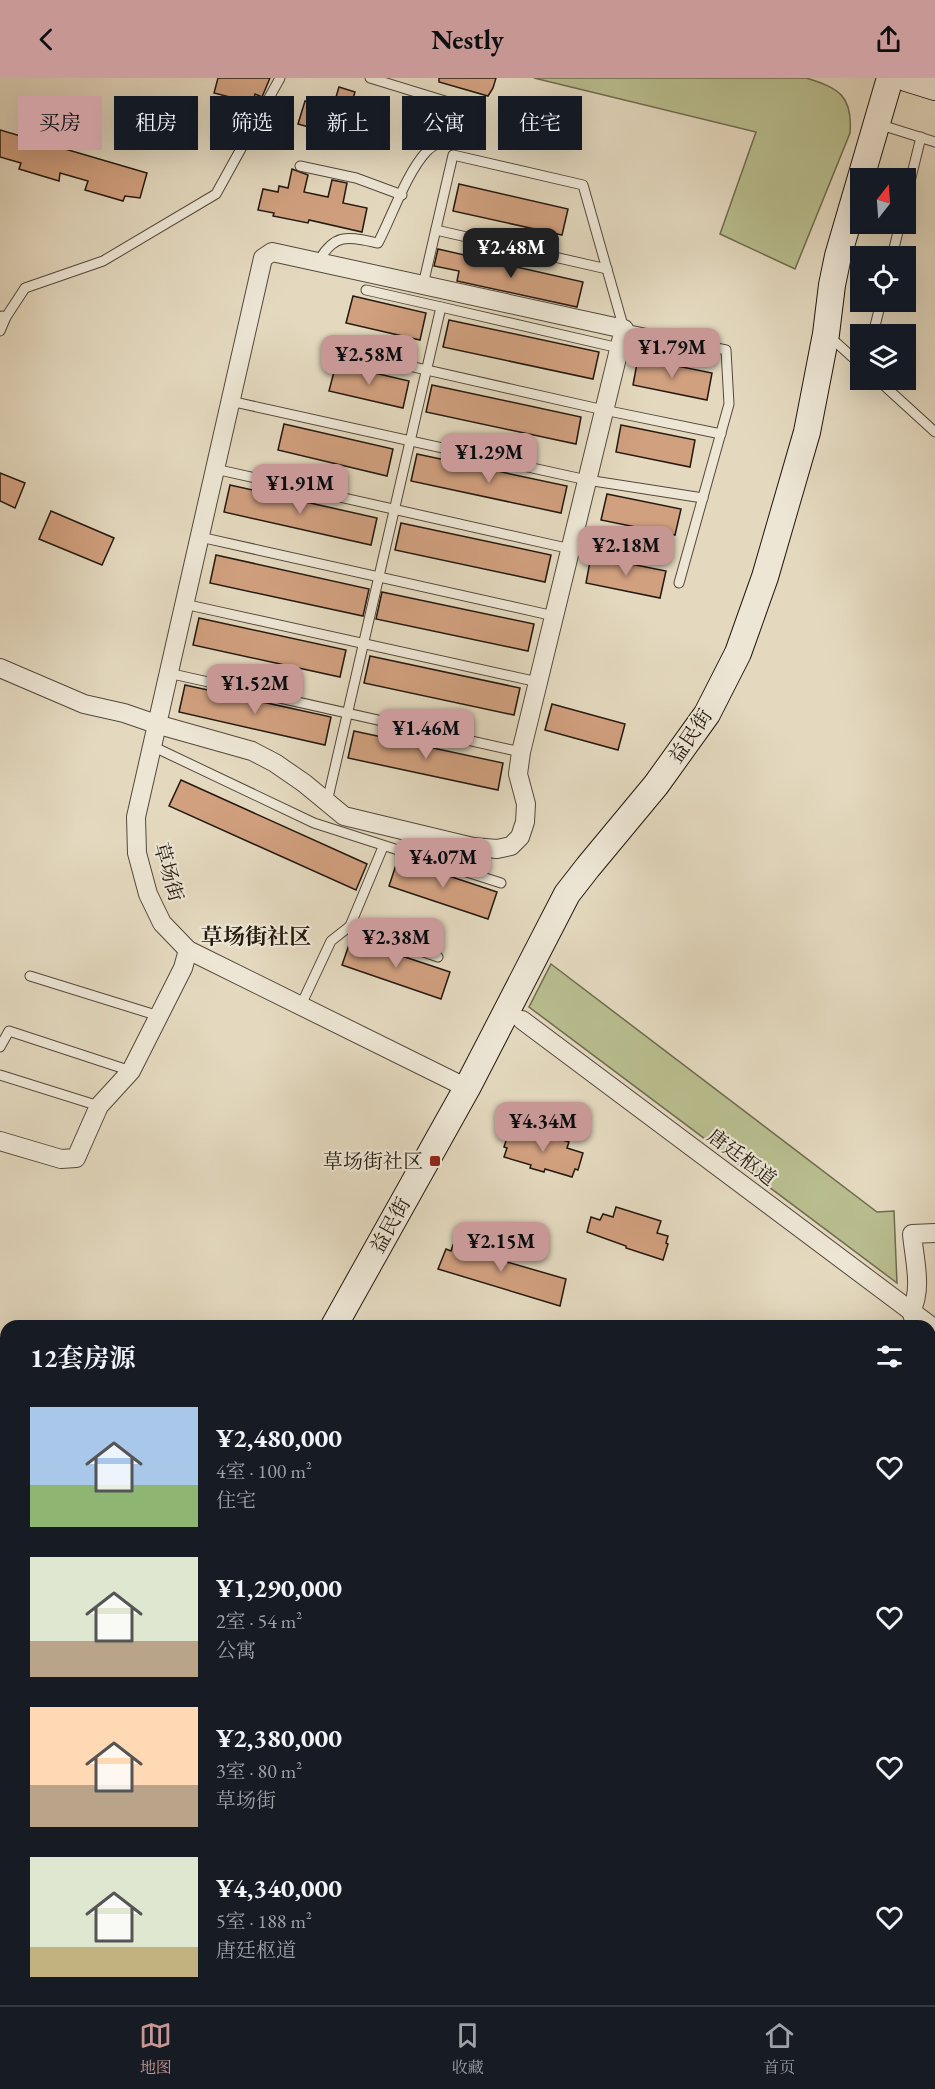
<!DOCTYPE html>
<html lang="zh">
<head>
<meta charset="utf-8">
<style>
	body { margin:0; font-family:"EB Garamond","Noto Serif SC",serif; background:#242831; color:#f1f3f6; height:100vh; display:flex; flex-direction:column; font-size:22px; white-space:nowrap }
	* { box-sizing:border-box; margin:0 }
	p { font-size:20px; color:#9ea1a6 }
	.icon { flex:none; width:33px; height:33px; fill:none; stroke:currentColor; stroke-width:2; stroke-linecap:round; stroke-linejoin:round }
	.map { position:relative; flex:1; overflow:hidden }
	.details { position:absolute; left:0px; top:1242px; width:936px; height:686px; display:flex; flex-direction:column; background:#171b24; border-radius:18px 18px 0 0; box-shadow:0 6px 24px #0002 }
	.details>* { flex:none }
	.top-card { position:absolute; left:18px; top:18px; width:600px; height:54px; display:flex; gap:12px }
	.needle { width:39px; rotate:17deg }
	.controls { position:absolute; left:850px; top:90px; display:grid; gap:12px }
	.controls a { display:grid; place-items:center; width:66px; height:66px; border-radius:0px; background:#171b24; box-shadow:0 6px 24px #0002; font-size:30px }
	.price { position:absolute; translate:-50% -51px; padding:0 14px; border-radius:12px; background:#c59692; color:#111; font-size:20px; line-height:39px; filter:drop-shadow(0 2px 3px #0008) }
	.price::after { content:''; position:absolute; left:50%; top:36px; width:18px; height:14px; margin-left:-9px; background:inherit; clip-path:polygon(0 0,100% 0,50% 100%) }
	.price.selected { background:#222; color:#fff }
	ul { padding:0; list-style:none }
	li { display:flex; align-items:center; gap:18px; height:150px; padding:0 30px }
	li span { display:grid; place-items:center; flex:none; width:168px; height:120px; border-radius:0px; color:#555 }
	li>.icon { margin-inline-start:auto }
	span .icon { width:72px; height:72px; fill:#fffc; stroke-width:1 }
	li b { font-size:26px }
	h2 { display:flex; justify-content:space-between; align-items:center; height:72px; padding:0 30px; font-size:26px }
	.chip { padding:0 21px; border-radius:0px; background:#171b24; box-shadow:0 6px 24px #0002; font-size:21px; line-height:54px }
	.chip.selected { background:#c59692; color:#111 }
	header { display:flex; justify-content:space-between; align-items:center; height:78px; padding:0 30px; background:#c59692; color:#111; font-size:27px; font-weight:700 }
	.dock { display:flex; justify-content:space-around; align-items:center; height:84px; border-top:2px solid #363941; background:#171b24; font-size:16px; color:#9ea1a6 }
	.dock a { display:grid; justify-items:center; gap:3px }
	.dock .selected { color:#c59692 }
	.map>svg:first-child { display:block }
	.green { fill:#b9be8f; stroke:#6e6c50; stroke-width:1.5 }
	.building { fill:#d1a07f; stroke:#231910; stroke-width:1.5 }
	.lines { fill:none; stroke-linecap:round; stroke-linejoin:round }
	.lane-casing { stroke:#53493c; stroke-width:11 }
	.street-casing { stroke:#53493c; stroke-width:20 }
	.secondary-casing { stroke:#231910; stroke-width:28 }
	.primary-casing { stroke:#231910; stroke-width:31 }
	.lane { stroke:#ede6d5; stroke-width:9 }
	.street { stroke:#ede6d5; stroke-width:18 }
	.secondary { stroke:#ede6d5; stroke-width:26 }
	.primary { stroke:#e4d9bf; stroke-width:28 }
	.poi-dot { fill:#8f2418; stroke:#ede6d5; stroke-width:2 }
	.labels { text-anchor:middle; stroke-width:4.5; stroke-linejoin:round; paint-order:stroke }
	.street-label { font-size:20px; fill:#231910; stroke:#ede6d5 }
	.poi-label { font-size:20px; fill:#231910; stroke:#ede6d5; text-anchor:end }
	.quarter-label { font-size:22px; font-weight:bold; fill:#231910; stroke:#ede6d5 }
</style>
</head>
<body>
<header><svg class="icon" aria-label="back" viewBox="0 0 24 24"><path d="M15 5l-7 7 7 7"/></svg>Nestly<svg class="icon" aria-label="share" viewBox="0 0 24 24"><path d="M12 15V3M7 8l5-5 5 5M5 13v7h14v-7"/></svg></header>
<div class="map">
<svg width="935" height="1927" viewBox="0 0 935 1927">
	<rect width="100%" height="100%" fill="#e4d9bf"/>
	<filter id="stains"><feTurbulence type="fractalNoise" baseFrequency=".00333" numOctaves="4"/><feColorMatrix values="0 0 0 0 .2 0 0 0 0 .09 0 0 0 0 .02 0 0 0 .5 -.17"/></filter>
	<radialGradient id="worn" r=".72"><stop offset=".6" stop-color="#630" stop-opacity="0"/><stop offset="1" stop-color="#630" stop-opacity=".3"/></radialGradient>
	<g class="green">
		<path d="M534 0H806C839 10 853 18 850 55L795 191 720 156 756 54Z"/>
		<polygon points="551,886 877,1134 894,1133 897,1205 529,929"/>
	</g>
	<g class="building">
		<polygon points="218,0 270,0 262,19 255,16 253,25 214,15"/>
		<polygon points="439,0 496,0 493,10 488,18 439,4"/>
		<polygon points="339,9 355,14 349,34 378,44 371,67 298,46 305,23 328,30 328,28 333,29"/>
		<polygon points="0,52 147,95 140,120 125,118 123,123 85,112 88,103 60,95 59,103 19,91 21,85 0,79"/>
		<polygon points="292,91 308,97 304,114 328,119 332,102 347,105 343,125 367,130 362,154 309,142 308,145 273,138 274,135 258,132 263,111 278,114 279,108 288,110"/>
		<polygon points="459,106 568,131 562,157 453,133"/>
		<polygon points="438,171 583,204 577,229 457,203 459,193 434,188"/>
		<polygon points="353,218 426,235 420,262 346,245"/>
		<polygon points="449,242 599,274 593,301 443,269"/>
		<polygon points="638,280 712,295 707,322 633,307"/>
		<polygon points="336,286 409,303 403,330 329,313"/>
		<polygon points="432,307 581,339 576,366 426,334"/>
		<polygon points="284,346 393,371 387,398 278,372"/>
		<polygon points="621,347 695,362 690,389 616,374"/>
		<polygon points="417,376 567,408 561,435 411,403"/>
		<polygon points="0,395 25,405 15,430 0,423"/>
		<polygon points="230,407 377,440 371,467 224,434"/>
		<polygon points="607,416 681,431 675,457 601,442"/>
		<polygon points="51,433 114,460 102,487 39,461"/>
		<polygon points="401,445 551,477 545,504 395,472"/>
		<polygon points="216,477 369,511 363,538 210,505"/>
		<polygon points="591,478 666,493 660,520 586,505"/>
		<polygon points="382,514 534,546 528,573 376,541"/>
		<polygon points="199,540 346,572 340,599 193,567"/>
		<polygon points="370,578 520,610 514,637 364,605"/>
		<polygon points="185,607 331,639 325,667 179,634"/>
		<polygon points="552,626 625,646 618,672 545,652"/>
		<polygon points="354,653 503,685 498,712 348,680"/>
		<polygon points="181,702 367,786 356,812 169,728"/>
		<polygon points="398,781 497,814 488,841 389,808"/>
		<polygon points="351,861 450,894 441,921 342,887"/>
		<polygon points="527,1051 569,1064 567,1070 583,1075 578,1092 575,1091 572,1099 545,1091 544,1094 530,1090 531,1087 504,1079 507,1070 504,1069 509,1053 525,1058"/>
		<polygon points="616,1129 661,1143 657,1155 668,1158 666,1165 668,1166 663,1182 626,1170 626,1168 587,1154 591,1139 600,1142 603,1136 613,1139"/>
		<polygon points="463,1155 476,1159 472,1174 566,1201 560,1228 438,1191 446,1171 451,1173 453,1167 457,1169"/>
	</g>
	<g class="lines">
		<defs>
			<g id="lane">
				<polyline points="878,46 935,64"/>
				<polyline points="300,88 356,100 402,117"/>
				<polyline points="906,120 921,59"/>
				<polyline points="436,152 607,191"/>
				<polyline points="892,178 900,146"/>
				<path d="M318 184C335 154 348 159 378 165 392 138 407 94 427 73 436 64 450 61 454 48 457 37 452 30 445 23L370 0"/>
				<polyline points="423,207 453,77 583,107 624,251 726,272 729,326 679,505"/>
				<polyline points="366,212 441,229"/>
				<polyline points="6,239 25,210 103,183 216,116 280,0"/>
				<polyline points="0,253 6,239 2,238"/>
				<polyline points="873,256 881,224"/>
				<polyline points="830,259 861,287"/>
				<polyline points="334,271 604,332 721,356"/>
				<polyline points="878,302 935,354"/>
				<polyline points="230,323 587,402 703,420"/>
				<polyline points="215,391 571,471"/>
				<polyline points="200,459 554,538"/>
				<polyline points="184,526 538,604"/>
				<polyline points="168,595 521,674"/>
				<polyline points="152,668 314,745 501,805"/>
				<polyline points="327,724 441,229 619,270"/>
				<polyline points="350,848 438,879"/>
				<polyline points="30,898 159,938"/>
				<polyline points="301,927 331,863 350,848 383,769"/>
				<polyline points="0,969 9,953 131,993"/>
				<polyline points="0,997 99,1028"/>
			</g>
			<g id="street">
				<polyline points="0,590 84,626 124,635 156,646 252,673 275,685 304,705 344,738 473,769 497,771 511,768 520,759 525,744 526,726 518,696 521,674 624,251 272,174 263,180 136,739 137,775 148,816 162,845 188,872 467,1010"/>
				<polyline points="522,942 935,1251"/>
				<polyline points="0,1063 61,1081 76,1080 99,1028 131,993 183,890 188,872"/>
				<path d="M915 1245 911 1233C923 1211 914 1180 912 1156L935 1155"/>
				<polyline points="930,1875 935,1900"/>
			</g>
			<g id="secondary">
				<polyline points="906,0 935,9"/>
				<polyline points="334,1248 467,1010 567,816 588,789 656,707 707,636 738,575 765,499 807,354 826,256 832,207 838,178 890,0"/>
				<polyline points="0,1459 6,1460"/>
				<polyline points="458,1927 462,1922"/>
			</g>
			<g id="primary">
				<polyline points="0,1711 6,1715"/>
				<polyline points="0,1756 6,1759"/>
				<polyline points="0,1790 6,1794"/>
				<polyline points="218,1922 227,1927"/>
				<polyline points="274,1922 282,1927"/>
				<polyline points="307,1922 316,1927"/>
				<polyline points="346,1922 355,1927"/>
			</g>
		</defs>
		<use href="#lane" class="lane-casing"/>
		<use href="#street" class="street-casing"/>
		<use href="#secondary" class="secondary-casing"/>
		<use href="#primary" class="primary-casing"/>
		<use href="#lane" class="lane"/>
		<use href="#street" class="street"/>
		<use href="#secondary" class="secondary"/>
		<use href="#primary" class="primary"/>
	</g>
	<rect class="poi-dot" x="429" y="1077" width="12" height="12" rx="3"/>
	<g class="labels">
		<g class="street-label">
			<text transform="translate(690 658) rotate(-56)" y="7">益民街</text>
			<text transform="translate(169 794) rotate(74)" y="7">草场街</text>
			<text transform="translate(742 1079) rotate(37)" y="7">唐廷枢道</text>
			<text transform="translate(390 1147) rotate(-61)" y="7">益民街</text>
		</g>
		<g class="poi-label">
			<text x="423" y="1090">草场街社区</text>
		</g>
		<g class="quarter-label">
			<text x="256" y="866">草场街社区</text>
		</g>
	</g>
	<rect width="100%" height="100%" filter="url(#stains)"/>
	<rect width="100%" height="100%" fill="url(#worn)"/>
</svg>
<div class="controls">
<a><svg class="needle" viewBox="-14 -14 28 28"><path d="M0-13l5 13h-10z" fill="#e53935"/><path d="M0 13l5-13h-10z" fill="#9ea1a6"/></svg></a>
<a><svg class="icon" aria-label="locate" viewBox="0 0 24 24"><circle cx="12" cy="12" r="6"/><path d="M12 2v4M12 18v4M2 12h4M18 12h4"/></svg></a>
<a><svg class="icon" aria-label="layers" viewBox="0 0 24 24"><path d="M12 4l9 5-9 5-9-5zM3 14l9 5 9-5"/></svg></a>
</div>
<b class="price selected" style="left:511px;top:201px">¥2.48M</b>
<b class="price" style="left:672px;top:301px">¥1.79M</b>
<b class="price" style="left:369px;top:308px">¥2.58M</b>
<b class="price" style="left:489px;top:406px">¥1.29M</b>
<b class="price" style="left:300px;top:437px">¥1.91M</b>
<b class="price" style="left:626px;top:499px">¥2.18M</b>
<b class="price" style="left:255px;top:637px">¥1.52M</b>
<b class="price" style="left:426px;top:682px">¥1.46M</b>
<b class="price" style="left:443px;top:811px">¥4.07M</b>
<b class="price" style="left:396px;top:891px">¥2.38M</b>
<b class="price" style="left:543px;top:1075px">¥4.34M</b>
<b class="price" style="left:501px;top:1195px">¥2.15M</b>
<div class="top-card">
<a class="chip selected">买房</a>
<a class="chip">租房</a>
<a class="chip">筛选</a>
<a class="chip">新上</a>
<a class="chip">公寓</a>
<a class="chip">住宅</a>
</div>
<section class="details">
<h2>12套房源<svg class="icon" aria-label="filters" viewBox="0 0 24 24"><path d="M4 7h16M4 17h16"/><circle cx="9" cy="7" r="2"/><circle cx="15" cy="17" r="2"/></svg></h2>
<ul>
<li><span style="background:linear-gradient(#a9c7e8 65%,#8fb573 0)"><svg class="icon" aria-label="home" viewBox="0 0 24 24"><path d="M3 11l9-7 9 7M6 9v11h12V9"/></svg></span><div><b>¥2,480,000</b><p>4室 · 100 m²</p><p>住宅</p></div><svg class="icon" aria-label="heart" viewBox="0 0 24 24"><path d="M12 20l-8-8c-3-5 5-10 8-4 3-6 11-1 8 4z"/></svg></li>
<li><span style="background:linear-gradient(#dfe7d0 70%,#b9a48a 0)"><svg class="icon" aria-label="home" viewBox="0 0 24 24"><path d="M3 11l9-7 9 7M6 9v11h12V9"/></svg></span><div><b>¥1,290,000</b><p>2室 · 54 m²</p><p>公寓</p></div><svg class="icon" aria-label="heart" viewBox="0 0 24 24"><path d="M12 20l-8-8c-3-5 5-10 8-4 3-6 11-1 8 4z"/></svg></li>
<li><span style="background:linear-gradient(#ffd9b3 65%,#b9a48a 0)"><svg class="icon" aria-label="home" viewBox="0 0 24 24"><path d="M3 11l9-7 9 7M6 9v11h12V9"/></svg></span><div><b>¥2,380,000</b><p>3室 · 80 m²</p><p>草场街</p></div><svg class="icon" aria-label="heart" viewBox="0 0 24 24"><path d="M12 20l-8-8c-3-5 5-10 8-4 3-6 11-1 8 4z"/></svg></li>
<li><span style="background:linear-gradient(#dfe7d0 75%,#c2b280 0)"><svg class="icon" aria-label="home" viewBox="0 0 24 24"><path d="M3 11l9-7 9 7M6 9v11h12V9"/></svg></span><div><b>¥4,340,000</b><p>5室 · 188 m²</p><p>唐廷枢道</p></div><svg class="icon" aria-label="heart" viewBox="0 0 24 24"><path d="M12 20l-8-8c-3-5 5-10 8-4 3-6 11-1 8 4z"/></svg></li>
</ul>
</section>
</div>
<nav class="dock">
<a class="selected"><svg class="icon" aria-label="map" viewBox="0 0 24 24"><path d="M3 6l6-2 6 2 6-2v14l-6 2-6-2-6 2zM9 4v14M15 6v14"/></svg>地图</a>
<a><svg class="icon" aria-label="saved" viewBox="0 0 24 24"><path d="M7 4h10v16l-5-4-5 4z"/></svg>收藏</a>
<a><svg class="icon" aria-label="home" viewBox="0 0 24 24"><path d="M3 11l9-7 9 7M6 9v11h12V9"/></svg>首页</a>
</nav>
</body>
</html>
